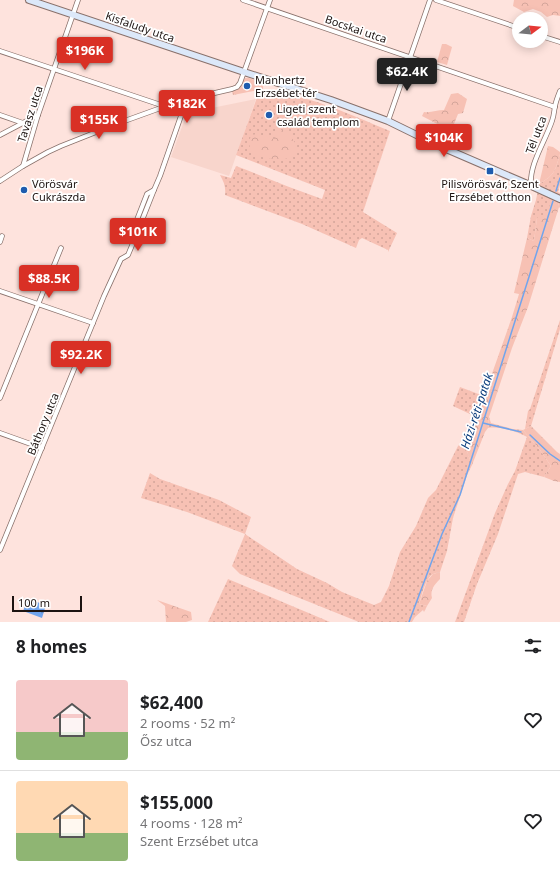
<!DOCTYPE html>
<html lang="en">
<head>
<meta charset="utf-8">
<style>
	body { margin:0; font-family:"Noto Sans",sans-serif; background:#f2f2f2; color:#202124; height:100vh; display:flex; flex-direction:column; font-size:15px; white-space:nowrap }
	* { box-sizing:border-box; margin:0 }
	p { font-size:13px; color:#757577 }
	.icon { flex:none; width:22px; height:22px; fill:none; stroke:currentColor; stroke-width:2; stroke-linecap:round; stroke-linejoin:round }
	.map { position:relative; height:622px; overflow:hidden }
	.sheet { display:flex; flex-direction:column; background:#fff; flex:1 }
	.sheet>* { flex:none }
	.needle { width:26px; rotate:74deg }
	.controls { position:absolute; left:512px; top:12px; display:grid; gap:8px }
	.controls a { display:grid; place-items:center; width:36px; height:36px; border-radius:50%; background:#fff; box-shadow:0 2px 10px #0003; font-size:20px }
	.scale { position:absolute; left:12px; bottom:10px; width:70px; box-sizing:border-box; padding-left:4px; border:2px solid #1c1311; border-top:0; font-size:11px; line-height:14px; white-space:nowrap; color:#1c1311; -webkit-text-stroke:3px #fff; paint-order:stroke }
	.price { position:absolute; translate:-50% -34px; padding:0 9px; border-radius:4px; background:#d93025; color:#fff; font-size:13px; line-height:26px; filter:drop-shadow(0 1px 2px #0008) }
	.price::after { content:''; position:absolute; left:50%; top:24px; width:12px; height:9px; margin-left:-6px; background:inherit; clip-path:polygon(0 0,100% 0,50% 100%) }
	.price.current { background:#222; color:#fff }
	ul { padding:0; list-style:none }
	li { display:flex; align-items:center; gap:12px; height:100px; padding:0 16px }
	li+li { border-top:1px solid #e0e0e0 }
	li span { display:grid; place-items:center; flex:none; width:112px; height:80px; border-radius:4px; color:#555 }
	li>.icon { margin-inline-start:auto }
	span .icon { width:48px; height:48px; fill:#fffc; stroke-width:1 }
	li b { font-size:17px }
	h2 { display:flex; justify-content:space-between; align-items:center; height:48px; padding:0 16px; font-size:17px }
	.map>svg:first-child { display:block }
	.built { fill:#f8d5cc }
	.grass { fill:url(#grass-dots) }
	.forest { fill:url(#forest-crowns) }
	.park { fill:url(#park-tufts) }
	.water { fill:url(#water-ripples) }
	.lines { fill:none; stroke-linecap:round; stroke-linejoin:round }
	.stream { stroke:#71a4ec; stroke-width:1.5 }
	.street-casing { stroke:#89716b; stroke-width:5.5 }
	.secondary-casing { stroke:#89716b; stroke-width:8 }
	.street { stroke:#fff; stroke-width:4 }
	.secondary { stroke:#dce8f9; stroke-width:6 }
	.poi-dot { fill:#1f5cae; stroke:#fff; stroke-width:1.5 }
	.labels { text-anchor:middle; stroke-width:3.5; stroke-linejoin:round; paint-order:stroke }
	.street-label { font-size:11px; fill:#1c1311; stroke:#fff }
	.poi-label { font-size:11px; fill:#1c1311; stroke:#fff; text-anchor:start }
	.water-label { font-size:12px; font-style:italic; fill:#0a3c7c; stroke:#fff }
</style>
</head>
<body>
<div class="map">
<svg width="560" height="622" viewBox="0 0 560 622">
	<defs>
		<pattern id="grass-dots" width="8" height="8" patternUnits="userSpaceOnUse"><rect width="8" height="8" fill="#f7c1b4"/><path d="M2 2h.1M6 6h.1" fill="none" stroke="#d3a59a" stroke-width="1.8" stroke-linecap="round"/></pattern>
		<pattern id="forest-crowns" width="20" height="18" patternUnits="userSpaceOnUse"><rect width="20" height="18" fill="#f7c1b4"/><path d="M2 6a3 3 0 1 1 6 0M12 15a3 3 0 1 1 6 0" fill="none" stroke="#d3a59a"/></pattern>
		<pattern id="park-tufts" width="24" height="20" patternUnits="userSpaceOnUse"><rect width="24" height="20" fill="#f7c1b4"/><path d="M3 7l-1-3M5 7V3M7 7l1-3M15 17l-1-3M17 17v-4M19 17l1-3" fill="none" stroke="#d3a59a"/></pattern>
		<pattern id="water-ripples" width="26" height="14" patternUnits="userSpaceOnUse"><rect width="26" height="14" fill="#71a4ec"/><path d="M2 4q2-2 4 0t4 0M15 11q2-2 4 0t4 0" fill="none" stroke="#5c84be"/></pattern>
	</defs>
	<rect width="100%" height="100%" fill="#fee3dd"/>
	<polygon class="built" points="256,99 229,176 171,157 187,113"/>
	<g class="grass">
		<path d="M259 92C305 92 348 114 390 131L363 212 397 233 388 252V250L362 238 359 240 356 248 302 224 225 195C226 187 224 182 220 175L231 178 236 166C265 177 293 189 322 199L325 190 236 155Z"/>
		<path d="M560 154V185L558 192 560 193V208L559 207 558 202 545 218H537L534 241 527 238 531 216 536 200 539 184C555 175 555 171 560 154Z"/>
		<polygon points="560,320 560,329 531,426 525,429 528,411 530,409"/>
		<polygon points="460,387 481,395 472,415 453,406"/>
		<path d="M489 417 491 423 513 429 523 430 540 450 551 466 544 477 525 472 518 474 498 534 477 584 464 622H455L495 513 508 484 515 471 527 437C516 431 500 426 488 428Z"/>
		<path d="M463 441 472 465 467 475 453 518 447 551 440 572C437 573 435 573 433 574 425 579 422 595 419 604L427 606 424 612 423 610 415 617 412 622H359L240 574 232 566 245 534 187 512 141 498 150 473 160 479 219 500 251 517 245 534 297 569 327 583 342 592 374 605 381 602 389 586 400 552 416 526 428 498 436 490 458 446Z"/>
		<polygon points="228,579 330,622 208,622"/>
	</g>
	<g class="forest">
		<polygon points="514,0 560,0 560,16 553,15 547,17 541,12 533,9 524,12 513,6"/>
		<polygon points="442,44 446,44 452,47 447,65 437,62"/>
		<path d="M458 93 467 99 463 113 458 114 454 124 448 127H443L422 116 424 112C431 113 437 110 444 110L451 94Z"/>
		<path d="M279 129 288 133 296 144V151C294 153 291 156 289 158 280 161 261 159 254 153 248 149 249 141 251 135L257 134 274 139Z"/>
		<path d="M548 146 553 147 560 152V154C555 171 555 175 539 184Z"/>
		<polygon points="552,199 558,202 559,207 528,307 512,348 489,417 488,428 485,432 472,465 463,441 472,426 477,416 512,317 519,294 514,293 527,238 534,241 537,218 540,215 545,218"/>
		<polygon points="531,426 557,452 560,454 560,482 554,481 544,477 551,466 540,450 523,430"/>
		<path d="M440 572V579C434 585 430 590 432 598L427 606 419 604 427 581 433 574Z"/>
		<polygon points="157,600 191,612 192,620 186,622 166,622 165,606"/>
	</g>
	<polygon class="park" points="245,78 249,78 263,83 263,89 233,95 232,91 238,89"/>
	<polygon class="water" points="28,599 46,605 42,618 23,611"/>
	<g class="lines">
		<g class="stream">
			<polyline points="556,191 560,178"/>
			<polyline points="483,423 521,432"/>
			<polyline points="530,435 550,454 560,461"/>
			<polyline points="409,622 442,534 460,495 553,201"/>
		</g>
		<defs>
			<g id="street">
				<polyline points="243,0 555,107"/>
				<polyline points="436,0 519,28"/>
				<polyline points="541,36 560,42"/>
				<polyline points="0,51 164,106"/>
				<polyline points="0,115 23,123"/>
				<polyline points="388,121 430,0"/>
				<polyline points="0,135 38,115"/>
				<polyline points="23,166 38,115 78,0"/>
				<polyline points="0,181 23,166 48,152 61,146 119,123 180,101 232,89 237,87 240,83 270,0"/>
				<path d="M531 186C529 164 545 142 552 121 554 116 554 111 555 106 556 101 558 96 560 91"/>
				<polyline points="0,242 2,236"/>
				<polyline points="133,243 154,190"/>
				<polyline points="0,291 93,323"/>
				<polyline points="0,398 61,248"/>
				<polyline points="0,433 42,448"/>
				<polyline points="0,550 104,296 121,259 128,255 133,243 131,239 131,235 147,194 154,190 160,176 182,113 180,101"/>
			</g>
			<polyline id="secondary" points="29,0 244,72 331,100 388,121 437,145 525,183 560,199"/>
		</defs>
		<use href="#street" class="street-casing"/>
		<use href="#secondary" class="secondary-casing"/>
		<use href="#street" class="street"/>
		<use href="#secondary" class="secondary"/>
	</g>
	<g class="poi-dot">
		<circle cx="247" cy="86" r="4"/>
		<circle cx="269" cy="115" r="4"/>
		<rect x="486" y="167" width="8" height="8" rx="2"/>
		<circle cx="24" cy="190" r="4"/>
	</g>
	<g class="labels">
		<g class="street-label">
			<text transform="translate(140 27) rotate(19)" y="4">Kisfaludy utca</text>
			<text transform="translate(356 29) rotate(19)" y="4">Bocskai utca</text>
			<text transform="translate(30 114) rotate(-72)" y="4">Tavasz utca</text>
			<text transform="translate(536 135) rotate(-69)" y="4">Tél utca</text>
			<text transform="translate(43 424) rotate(-68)" y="4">Báthory utca</text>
		</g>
		<g class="poi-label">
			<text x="255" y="84">Manhertz<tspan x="255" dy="13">Erzsébet tér</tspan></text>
			<text x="277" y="113">Ligeti szent<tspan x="277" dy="13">család templom</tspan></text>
			<text x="32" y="188">Vörösvár<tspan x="32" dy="13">Cukrászda</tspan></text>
			<text x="490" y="188" text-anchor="middle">Pilisvörösvár, Szent<tspan x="490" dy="13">Erzsébet otthon</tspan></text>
		</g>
		<g class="water-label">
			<text transform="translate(477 411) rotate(-72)" y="4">Házi-réti-patak</text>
		</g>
	</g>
</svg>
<div class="controls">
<a><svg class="needle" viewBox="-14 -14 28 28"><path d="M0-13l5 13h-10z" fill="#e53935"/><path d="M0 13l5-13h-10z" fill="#757577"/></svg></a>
</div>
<div class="scale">100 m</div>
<b class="price" style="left:85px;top:71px">$196K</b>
<b class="price current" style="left:407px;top:92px">$62.4K</b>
<b class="price" style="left:187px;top:124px">$182K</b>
<b class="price" style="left:99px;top:140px">$155K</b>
<b class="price" style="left:444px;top:158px">$104K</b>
<b class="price" style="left:138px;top:252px">$101K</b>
<b class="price" style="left:49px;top:299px">$88.5K</b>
<b class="price" style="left:81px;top:375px">$92.2K</b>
</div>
<section class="sheet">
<h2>8 homes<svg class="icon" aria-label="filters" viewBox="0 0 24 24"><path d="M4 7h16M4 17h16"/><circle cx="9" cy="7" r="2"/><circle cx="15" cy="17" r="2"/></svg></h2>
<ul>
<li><span style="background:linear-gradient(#f6c9c9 65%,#8fb573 0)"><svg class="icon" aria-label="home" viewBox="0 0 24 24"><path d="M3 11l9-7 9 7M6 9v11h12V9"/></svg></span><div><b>$62,400</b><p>2 rooms · 52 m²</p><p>Ősz utca</p></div><svg class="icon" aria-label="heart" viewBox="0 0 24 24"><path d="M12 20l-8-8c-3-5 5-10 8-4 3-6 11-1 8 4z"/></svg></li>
<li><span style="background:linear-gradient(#ffd9b3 65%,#8fb573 0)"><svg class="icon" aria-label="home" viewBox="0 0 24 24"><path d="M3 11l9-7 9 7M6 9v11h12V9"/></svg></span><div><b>$155,000</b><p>4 rooms · 128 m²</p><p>Szent Erzsébet utca</p></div><svg class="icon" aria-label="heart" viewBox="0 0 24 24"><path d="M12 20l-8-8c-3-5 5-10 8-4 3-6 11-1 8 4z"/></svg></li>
</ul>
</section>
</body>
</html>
